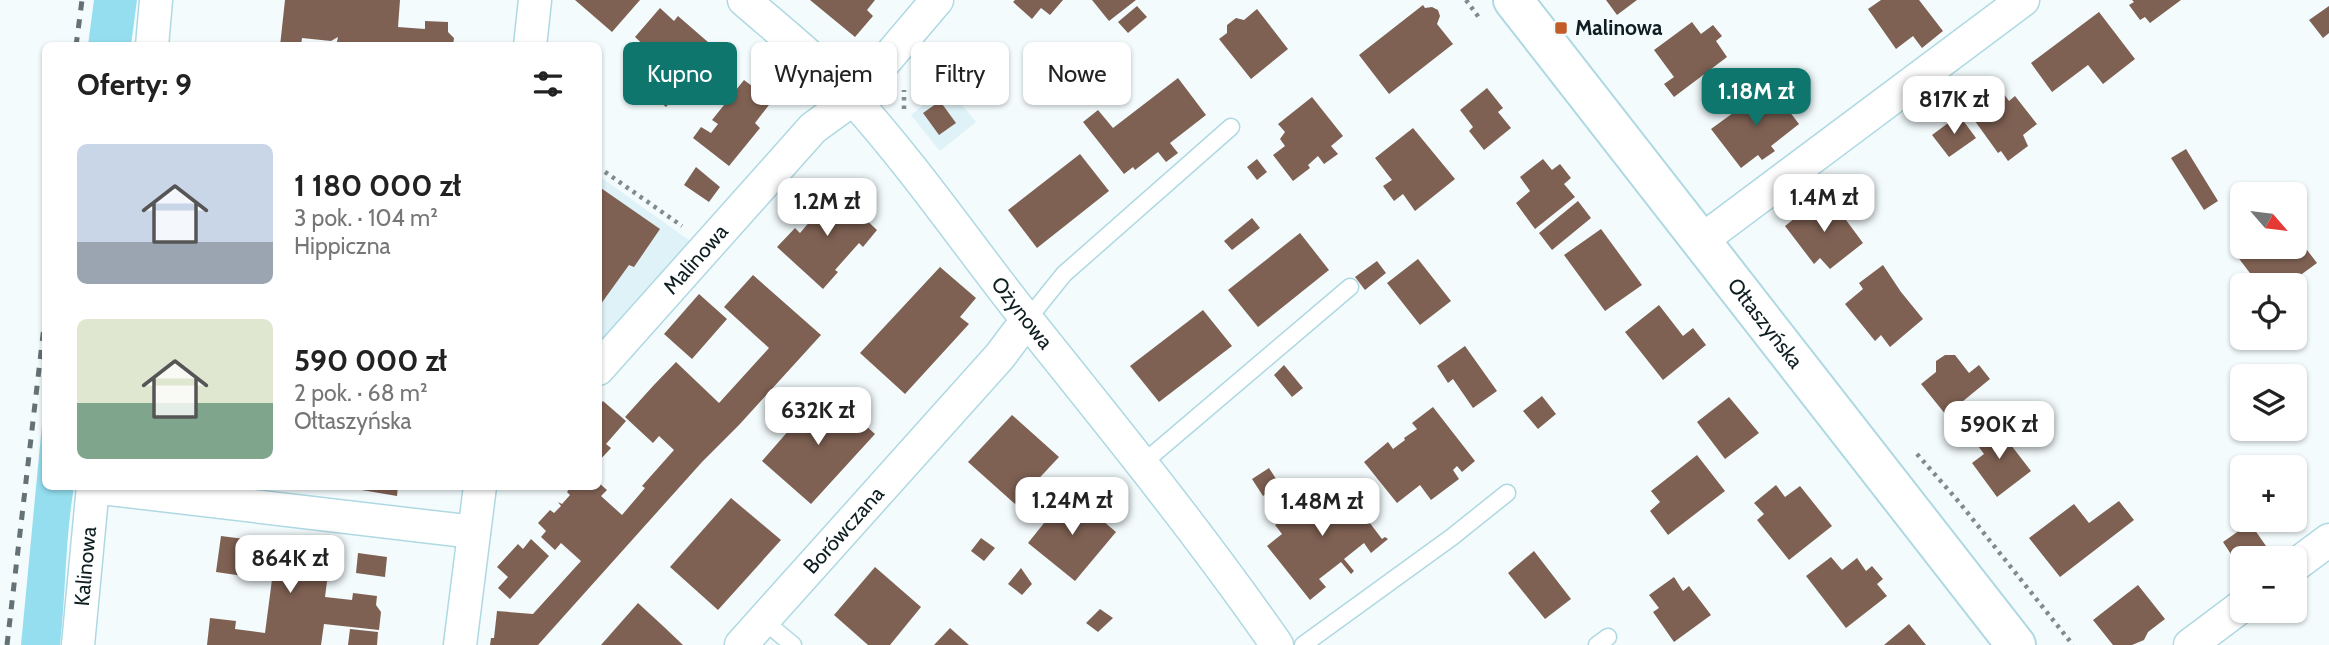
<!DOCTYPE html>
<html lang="pl">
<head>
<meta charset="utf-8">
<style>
	body { margin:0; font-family:Cabin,sans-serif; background:#f6f6f6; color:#222; height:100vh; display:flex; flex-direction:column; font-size:26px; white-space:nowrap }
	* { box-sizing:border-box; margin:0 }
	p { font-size:23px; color:#767676 }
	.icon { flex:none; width:38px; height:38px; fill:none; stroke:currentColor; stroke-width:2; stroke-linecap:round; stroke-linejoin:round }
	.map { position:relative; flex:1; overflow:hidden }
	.panel { position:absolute; left:42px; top:42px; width:560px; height:448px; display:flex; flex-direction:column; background:#fff; border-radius:10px; box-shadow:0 2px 5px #0004 }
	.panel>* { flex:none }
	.banner { position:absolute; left:623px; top:42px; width:665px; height:63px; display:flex; gap:14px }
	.needle { width:46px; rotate:118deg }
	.buttons { position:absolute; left:2230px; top:182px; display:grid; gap:14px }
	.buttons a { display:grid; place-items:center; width:77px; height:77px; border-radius:10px; background:#fff; box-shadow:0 2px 5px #0004; font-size:35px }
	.price { position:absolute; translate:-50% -60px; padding:0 16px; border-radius:14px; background:#fff; color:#222; font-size:23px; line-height:46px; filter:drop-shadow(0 2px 4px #0008) }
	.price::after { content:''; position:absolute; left:50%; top:42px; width:21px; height:16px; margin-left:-10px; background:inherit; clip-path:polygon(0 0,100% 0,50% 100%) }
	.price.current { background:#0f766e; color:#fff }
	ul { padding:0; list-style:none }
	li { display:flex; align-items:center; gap:21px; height:175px; padding:0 35px }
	li span { display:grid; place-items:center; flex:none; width:196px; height:140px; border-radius:10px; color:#555 }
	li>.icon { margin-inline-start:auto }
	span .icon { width:84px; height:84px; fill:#fffc; stroke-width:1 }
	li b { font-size:30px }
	h2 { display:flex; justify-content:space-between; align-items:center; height:84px; padding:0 35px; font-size:30px }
	.tag { padding:0 24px; border-radius:10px; background:#fff; box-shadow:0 2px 5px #0004; font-size:24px; line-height:63px }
	.tag.current { background:#0f766e; color:#fff }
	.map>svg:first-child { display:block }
	.built { fill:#def2f7 }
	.green { fill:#94deef }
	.building { fill:#7f6153 }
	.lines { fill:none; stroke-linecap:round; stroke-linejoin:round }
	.service-casing { stroke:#afd9e2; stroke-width:19 }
	.minor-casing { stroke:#afd9e2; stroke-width:35 }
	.tertiary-casing { stroke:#afd9e2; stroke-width:42 }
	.path { stroke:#7f8b8d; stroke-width:4.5; stroke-dasharray:3.5 5; stroke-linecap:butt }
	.service { stroke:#fff; stroke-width:16 }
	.minor { stroke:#fff; stroke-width:32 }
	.tertiary { stroke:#fff; stroke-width:38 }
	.rail { stroke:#657275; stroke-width:5; stroke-dasharray:9 9; stroke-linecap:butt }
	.poi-dot { fill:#c25d29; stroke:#f3fbfd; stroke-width:2.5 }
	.labels { text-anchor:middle; stroke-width:7; stroke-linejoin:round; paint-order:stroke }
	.poi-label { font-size:21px; font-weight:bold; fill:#0e1e21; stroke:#f3fbfd; text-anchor:start }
	.street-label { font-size:21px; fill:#0e1e21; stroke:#f3fbfd }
</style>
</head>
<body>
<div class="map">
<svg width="2329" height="645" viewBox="0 0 2329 645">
	<rect width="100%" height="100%" fill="#f3fbfd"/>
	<g class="built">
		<polygon points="947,86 976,122 940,151 911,115"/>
		<polygon points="599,176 693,243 599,350"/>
	</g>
	<g class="green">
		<polygon points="94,0 137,0 131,45 88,45"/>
		<path d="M45 393 46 486 74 487C65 539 66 592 60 645H21Z"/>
	</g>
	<g class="building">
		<polygon points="285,0 400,0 398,27 425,29 425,21 448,22 448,32 454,38 453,46 336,46 338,37 331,41 302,38 301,46 280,46"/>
		<polygon points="575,0 640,0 612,32"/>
		<polygon points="810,0 875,0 867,10 873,16 855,37"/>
		<polygon points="1015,0 1063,0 1050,15 1041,8 1032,19 1013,2"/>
		<polygon points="1092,0 1136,0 1109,21"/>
		<polygon points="1606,0 1637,0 1617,15"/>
		<polygon points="1881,0 1919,0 1943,31 1922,48 1913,36 1896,49 1868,9"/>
		<polygon points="2132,0 2181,0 2150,23 2145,17 2140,20 2129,5 2134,2"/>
		<polygon points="1423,5 1425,8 1432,7 1438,10 1440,16 1437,24 1453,44 1389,94 1359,55"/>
		<polygon points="1137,6 1147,17 1128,33 1118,22"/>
		<polygon points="2329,6 2329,33 2323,38 2309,20"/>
		<polygon points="660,8 674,21 678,16 716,49 666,107 627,75 649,50 635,37"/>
		<polygon points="1257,9 1288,49 1251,79 1219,39 1227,33 1227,25 1236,18 1244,20"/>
		<polygon points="2099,12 2135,59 2103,84 2088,65 2052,92 2031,63"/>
		<polygon points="1692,22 1701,34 1713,25 1722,36 1716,41 1727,57 1674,97 1664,84 1674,77 1654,50"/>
		<polygon points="1178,78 1206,115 1170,143 1178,153 1166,162 1158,152 1135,170 1133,167 1124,174 1083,122 1098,110 1113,128"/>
		<polygon points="744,80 772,101 755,123 760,128 729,166 693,138 701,127 711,133 718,124 712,120"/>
		<polygon points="1770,86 1799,124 1771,146 1775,151 1762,160 1758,155 1741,168 1711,129"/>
		<polygon points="1998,86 2009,101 2015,96 2037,124 2023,135 2028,146 2008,161 2001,151 1998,153 1967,110"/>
		<polygon points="1487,88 1503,108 1498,112 1511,128 1484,150 1469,131 1473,127 1460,110"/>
		<polygon points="1312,97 1343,136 1331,146 1338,154 1324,164 1318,156 1308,165 1310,168 1293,181 1273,155 1285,146 1280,139 1285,132 1278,124"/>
		<polygon points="940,101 956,123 939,135 923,113"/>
		<polygon points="1959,115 1976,138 1949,157 1932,135"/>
		<polygon points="1413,128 1455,179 1415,211 1403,194 1394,201 1383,186 1392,180 1375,158"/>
		<polygon points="2186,149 2218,201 2204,210 2171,158"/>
		<polygon points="1080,154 1109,191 1037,248 1008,210"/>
		<polygon points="1257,159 1267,172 1257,180 1247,167"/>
		<polygon points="1543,159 1552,170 1560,164 1571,178 1564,184 1575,197 1535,229 1516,203 1530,191 1520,177"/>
		<polygon points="696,167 720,187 709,202 684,185"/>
		<polygon points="598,186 660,229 634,267 629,265 598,308"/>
		<polygon points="831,187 877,230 863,247 859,243 835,270 838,272 823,289 777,247 795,228 800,233 818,212 813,207"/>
		<polygon points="1829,197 1863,243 1830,269 1820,258 1814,264 1785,226 1809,207 1812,211"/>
		<polygon points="1578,201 1591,218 1552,250 1539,233"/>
		<polygon points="1252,218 1260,228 1232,250 1224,241"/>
		<polygon points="1601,229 1642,285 1605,311 1564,255"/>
		<polygon points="1300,233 1329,270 1258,327 1228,290"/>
		<polygon points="2294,233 2317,263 2291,282 2290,280 2283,285 2259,285 2237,256 2249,247 2294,247"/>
		<polygon points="1418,259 1451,301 1420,325 1387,283"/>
		<polygon points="1377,261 1386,273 1365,290 1355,277"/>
		<polygon points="1883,265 1901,292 1923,319 1890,347 1881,335 1875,341 1845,304 1863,289 1859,283"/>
		<polygon points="940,267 976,298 960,317 969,324 905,394 860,353"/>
		<polygon points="753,275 821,335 739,425 702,462 538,645 490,645 491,638 494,638 497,611 533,614 581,561 561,543 555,550 541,537 546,531 538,523 550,510 554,513 561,506 558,502 562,504 570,495 567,492 571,486 598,486 598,482 607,490 601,496 622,515 645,488 642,486 674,450 659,436 653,443 625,417 653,386 676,362 719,403 769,348 724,307"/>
		<polygon points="699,294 727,319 692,359 664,334"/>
		<polygon points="1659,305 1683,336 1693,328 1706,345 1663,380 1625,332"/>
		<polygon points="1203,310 1232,346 1159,402 1130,366"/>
		<polygon points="1465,346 1497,391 1473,408 1453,379 1448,383 1437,366"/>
		<polygon points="1945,355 1955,355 1969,373 1979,365 1990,379 1946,415 1921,384 1936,372 1936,361"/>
		<polygon points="1284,365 1303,388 1292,397 1274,375"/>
		<polygon points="825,389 875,434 811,504 762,461"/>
		<polygon points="1542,396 1556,414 1538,429 1523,411"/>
		<polygon points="1729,397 1759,433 1725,459 1697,422"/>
		<polygon points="603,401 626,421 606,444 611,448 598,462 598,406"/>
		<polygon points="1433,407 1475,461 1462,472 1457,466 1453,470 1459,479 1431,500 1420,485 1397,503 1364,462 1388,442 1393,449 1405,440 1404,438 1417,429 1412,423"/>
		<polygon points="1012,415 1059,457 1015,504 968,462"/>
		<polygon points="1994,423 2031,471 1997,497 1972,463 1984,454 1973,439"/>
		<polygon points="1697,455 1725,491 1668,535 1650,511 1660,502 1651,491"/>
		<polygon points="1269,468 1280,485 1263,496 1252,479"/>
		<polygon points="1344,484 1346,487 1344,489 1382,539 1385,537 1388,539 1371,553 1364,543 1344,559 1354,571 1351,574 1341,562 1319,579 1326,587 1310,600 1267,546 1282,534 1275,525 1299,506 1290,495 1293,493 1302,503 1322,487 1329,496"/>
		<polygon points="1776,485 1785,497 1800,486 1832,526 1789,560 1757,520 1764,514 1754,503"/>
		<polygon points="338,486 398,486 397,496"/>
		<polygon points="1069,492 1116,532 1075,581 1028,543"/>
		<polygon points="731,498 781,540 718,610 670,567"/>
		<polygon points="2119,501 2134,520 2060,577 2029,538 2074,504 2089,523"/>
		<polygon points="2250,523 2266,546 2247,558 2242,558 2242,562 2238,565 2223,542"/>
		<polygon points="221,536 331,550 325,597 352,600 353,593 377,596 376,605 381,612 379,630 324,624 321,645 207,645 210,618 236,621 235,629 265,633 273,572 251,569 250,577 216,572"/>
		<polygon points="981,538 995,548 984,561 971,551"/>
		<polygon points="531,539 549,556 510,599 498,588 508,577 497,567 518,544 523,549"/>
		<polygon points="1534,551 1571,599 1545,619 1508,573"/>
		<polygon points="358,553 387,557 385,577 356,573"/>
		<polygon points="1831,557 1842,570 1857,558 1866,571 1872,566 1883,579 1877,584 1887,596 1846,628 1806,576"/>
		<polygon points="875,567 921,607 890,645 868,645 834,615"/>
		<polygon points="1021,568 1032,584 1022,595 1008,584"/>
		<polygon points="1674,577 1683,591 1689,586 1711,615 1674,642 1653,612 1659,608 1649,595"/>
		<polygon points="2138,585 2165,619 2148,632 2144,640 2132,645 2113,645 2093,620"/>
		<polygon points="638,603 663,626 683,645 601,645"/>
		<polygon points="1100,609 1113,618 1098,632 1086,623"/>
		<polygon points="1909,624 1926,645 1884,645"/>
		<polygon points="950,628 969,645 934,645"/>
		<polygon points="350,629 378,632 377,645 348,645"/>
	</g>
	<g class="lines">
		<defs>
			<g id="service">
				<polyline points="1027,320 1064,274 1231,127"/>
				<polyline points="1143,463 1350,287"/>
				<polyline points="763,620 793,645"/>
				<polyline points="1303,645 1452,537 1507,493"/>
				<polyline points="1597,645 1608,637"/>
			</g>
			<g id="minor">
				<path id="s1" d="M744 0C781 32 820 63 854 100 916 169 970 248 1028 321 1113 427 1199 533 1277 645"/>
				<polyline points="152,46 156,0"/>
				<polyline points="530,46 535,0"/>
				<polyline points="1702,240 2023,0"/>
				<path id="s2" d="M598 369 813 128 853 99 937 0"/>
				<polyline points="93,487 474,532"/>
				<polyline points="2294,566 2329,540"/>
				<path id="s3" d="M78 645 93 486"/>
				<polyline points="460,645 480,486"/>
				<path id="s4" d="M741 645 1000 356 1027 320"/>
				<polyline points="2190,645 2242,606"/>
			</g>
			<g id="tertiary">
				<path id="s5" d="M1513 0 2016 645"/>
			</g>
		</defs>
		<use href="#service" class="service-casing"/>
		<use href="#minor" class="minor-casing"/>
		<use href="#tertiary" class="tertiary-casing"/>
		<g class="path">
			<polyline points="1466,0 1480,19"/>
			<polyline points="904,109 904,90"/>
			<polyline points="598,167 682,226"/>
			<polyline points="1917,454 1959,502 2073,645"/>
		</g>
		<use href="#service" class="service"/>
		<use href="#minor" class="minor"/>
		<use href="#tertiary" class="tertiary"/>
		<g class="rail">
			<polyline points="76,46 82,0"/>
			<polyline points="7,645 46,309"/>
		</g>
	</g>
	<rect class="poi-dot" x="1554" y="21" width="14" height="14" rx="3.5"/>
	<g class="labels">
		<g class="poi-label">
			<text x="1575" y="35">Malinowa</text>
		</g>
		<g class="street-label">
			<text dy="7" stroke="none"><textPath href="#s2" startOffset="147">Malinowa</textPath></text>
			<text dy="7" stroke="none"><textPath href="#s1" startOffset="420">Ożynowa</textPath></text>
			<text dy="7" stroke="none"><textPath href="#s5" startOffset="410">Ołtaszyńska</textPath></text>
			<text dy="7" stroke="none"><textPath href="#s4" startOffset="154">Borówczana</textPath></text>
			<text dy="7" stroke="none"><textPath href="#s3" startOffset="79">Kalinowa</textPath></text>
		</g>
	</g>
</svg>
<div class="buttons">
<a><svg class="needle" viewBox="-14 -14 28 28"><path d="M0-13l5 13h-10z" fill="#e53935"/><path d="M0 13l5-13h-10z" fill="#767676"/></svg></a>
<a><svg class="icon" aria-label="locate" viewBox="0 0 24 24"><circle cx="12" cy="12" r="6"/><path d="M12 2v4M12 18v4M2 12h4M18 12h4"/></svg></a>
<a><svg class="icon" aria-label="layers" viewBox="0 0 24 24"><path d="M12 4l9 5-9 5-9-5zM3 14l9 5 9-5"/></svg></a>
<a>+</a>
<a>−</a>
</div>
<b class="price current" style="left:1756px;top:128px">1.18M zł</b>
<b class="price" style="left:1954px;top:136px">817K zł</b>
<b class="price" style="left:1824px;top:234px">1.4M zł</b>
<b class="price" style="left:827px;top:238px">1.2M zł</b>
<b class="price" style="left:818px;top:447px">632K zł</b>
<b class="price" style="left:1999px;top:461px">590K zł</b>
<b class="price" style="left:1072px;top:537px">1.24M zł</b>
<b class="price" style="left:1322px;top:538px">1.48M zł</b>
<b class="price" style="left:290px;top:595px">864K zł</b>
<div class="banner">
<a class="tag current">Kupno</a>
<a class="tag">Wynajem</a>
<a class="tag">Filtry</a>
<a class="tag">Nowe</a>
</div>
<section class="panel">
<h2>Oferty: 9<svg class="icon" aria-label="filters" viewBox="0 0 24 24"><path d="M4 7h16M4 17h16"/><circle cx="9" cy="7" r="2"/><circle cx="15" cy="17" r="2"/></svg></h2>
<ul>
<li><span style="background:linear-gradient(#c9d6e8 70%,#9aa5b1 0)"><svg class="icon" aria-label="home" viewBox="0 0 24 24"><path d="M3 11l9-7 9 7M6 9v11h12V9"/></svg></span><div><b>1 180 000 zł</b><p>3 pok. · 104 m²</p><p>Hippiczna</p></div></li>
<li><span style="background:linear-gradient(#dfe7d0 60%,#7fa58c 0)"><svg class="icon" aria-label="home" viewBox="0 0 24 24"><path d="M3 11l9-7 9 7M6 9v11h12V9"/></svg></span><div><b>590 000 zł</b><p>2 pok. · 68 m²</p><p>Ołtaszyńska</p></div></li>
</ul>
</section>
</div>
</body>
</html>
